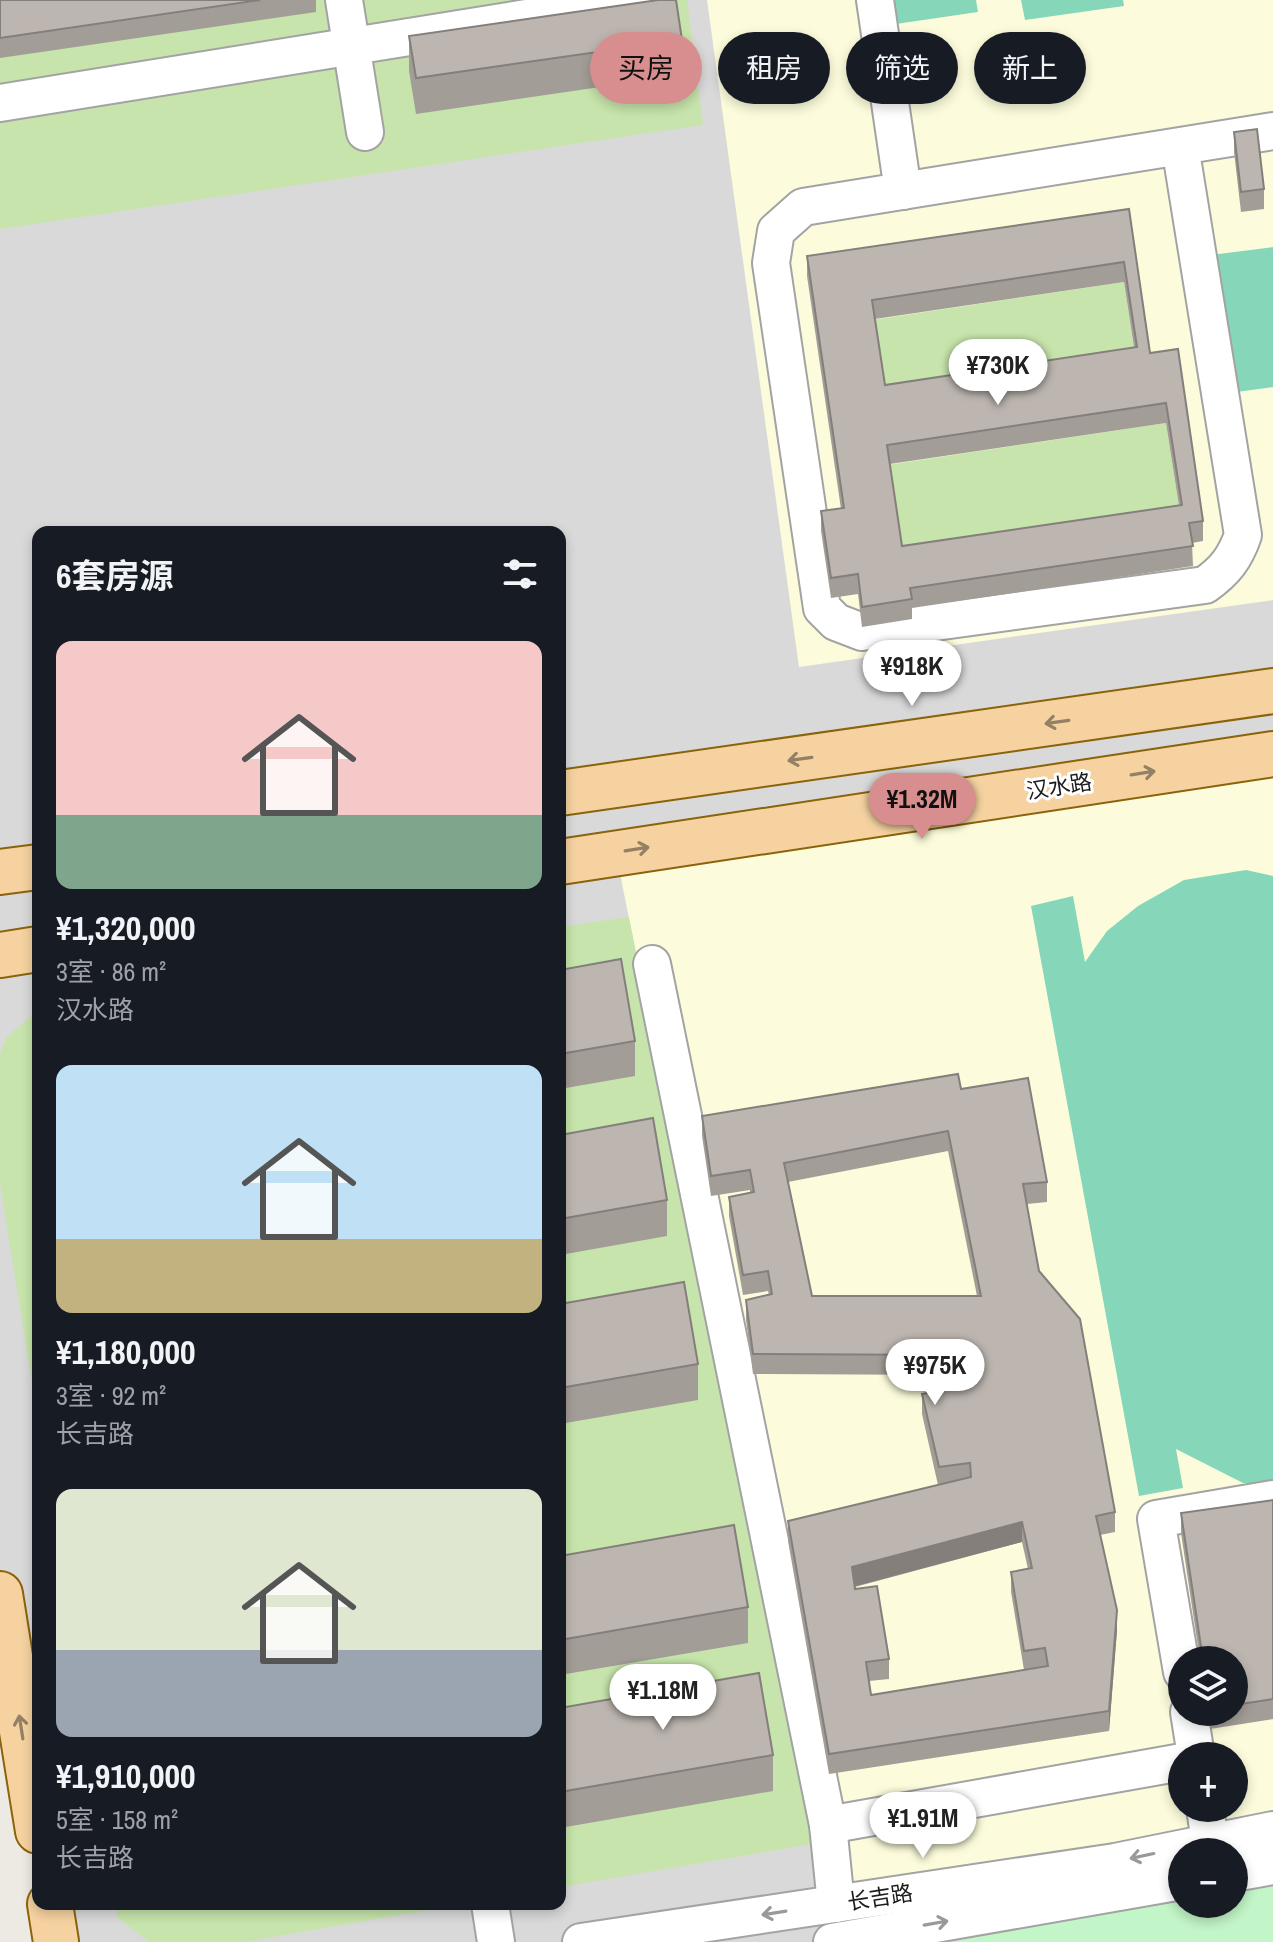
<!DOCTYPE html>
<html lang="zh">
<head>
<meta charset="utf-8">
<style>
	body { margin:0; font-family:"Archivo Narrow","Noto Sans SC",sans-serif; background:#242831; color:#f1f3f6; height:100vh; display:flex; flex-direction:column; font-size:30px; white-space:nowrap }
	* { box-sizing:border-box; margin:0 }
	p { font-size:26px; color:#9ea1a6 }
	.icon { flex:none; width:44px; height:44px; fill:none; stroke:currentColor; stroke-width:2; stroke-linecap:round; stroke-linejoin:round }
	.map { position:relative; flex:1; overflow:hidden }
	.sheet { position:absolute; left:32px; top:526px; width:534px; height:1384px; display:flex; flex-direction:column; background:#171b24; border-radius:16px; box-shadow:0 4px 12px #0003 }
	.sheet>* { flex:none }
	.hud { position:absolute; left:590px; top:32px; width:562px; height:72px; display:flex; gap:16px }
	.buttons { position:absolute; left:1168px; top:1646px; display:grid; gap:16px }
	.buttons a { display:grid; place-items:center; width:80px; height:80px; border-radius:50%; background:#171b24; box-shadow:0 4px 12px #0003; font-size:40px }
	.price { position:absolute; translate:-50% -68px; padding:0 18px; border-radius:28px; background:#fff; color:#222; font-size:26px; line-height:52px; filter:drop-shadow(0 2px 4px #0008) }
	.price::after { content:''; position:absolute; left:50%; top:48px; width:24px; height:18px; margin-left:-12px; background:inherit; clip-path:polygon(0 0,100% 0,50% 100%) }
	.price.selected { background:#d88e8e; color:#111 }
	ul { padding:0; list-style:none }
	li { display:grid; align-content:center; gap:16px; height:424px; padding:0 24px }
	li span { display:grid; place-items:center; height:248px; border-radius:16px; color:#555 }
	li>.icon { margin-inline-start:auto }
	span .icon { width:144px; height:144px; fill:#fffc; stroke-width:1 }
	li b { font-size:34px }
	h2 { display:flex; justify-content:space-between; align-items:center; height:96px; padding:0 24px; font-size:34px }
	.tag { padding:0 28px; border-radius:36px; background:#171b24; box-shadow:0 4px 12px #0003; font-size:28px; line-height:72px }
	.tag.selected { background:#d88e8e; color:#111 }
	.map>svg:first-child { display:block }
	.residential { fill:#dad9d9; fill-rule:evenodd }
	.education { fill:#fcfcdc; fill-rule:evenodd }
	.grass { fill:#c6e4ab }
	.park { fill:#c2f5c7 }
	.pitch { fill:#86d7ba }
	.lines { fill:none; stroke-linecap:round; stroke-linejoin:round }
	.minor-casing { stroke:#a3a3a3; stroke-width:40 }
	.major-casing { stroke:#8a630a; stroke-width:48 }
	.minor { stroke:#fff; stroke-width:36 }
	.major { stroke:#f5d2a0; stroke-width:44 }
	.wall { fill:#a39d97; fill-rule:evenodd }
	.shaded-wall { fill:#847f7b }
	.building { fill:#bdb6b0; stroke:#847f7b; stroke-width:2; fill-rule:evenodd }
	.oneway { stroke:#938065 }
	.oneway2 { stroke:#999 }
	.labels { text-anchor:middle; stroke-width:6; stroke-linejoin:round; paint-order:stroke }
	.street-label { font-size:22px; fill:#1c1c1c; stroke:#fff }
</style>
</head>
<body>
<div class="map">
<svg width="1273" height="1942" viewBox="0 0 1273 1942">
	<rect width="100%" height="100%" fill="#edeae3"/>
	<path class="residential" d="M0 0H1273V1866L1234 1852 832 1942H56L50 1904H560V532H38V1831L0 1594ZM1182 1660H1234V1712H1182ZM1182 1756H1234V1808H1182Z"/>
	<g class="education">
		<polygon points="707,0 1273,0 1273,600 799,667"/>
		<path d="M1273 754V1866L1234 1852 824 1942 812 1844 616 853ZM1182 1660H1234V1712H1182ZM1182 1756H1234V1808H1182Z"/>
	</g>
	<g class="grass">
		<polygon points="0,0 687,0 703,125 0,229"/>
		<polygon points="1124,282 1137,367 885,405 872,320"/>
		<polygon points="1166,423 1182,525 902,566 887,465"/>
		<polygon points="629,917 812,1844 560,1887 560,927"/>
		<polygon points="38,1010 38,1420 0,1184 0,1054 6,1038"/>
		<polygon points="116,1904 464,1904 244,1942 149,1942 118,1918"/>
	</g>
	<polygon class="park" points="1273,1866 1273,1942 832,1942 1182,1881 1182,1904 1234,1904 1234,1873"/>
	<g class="pitch">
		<polygon points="886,0 976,0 978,12 889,25"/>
		<polygon points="1021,0 1123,0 1124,6 1025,20"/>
		<polygon points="1273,247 1273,387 1229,393 1211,255"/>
		<polygon points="1246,870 1273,876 1273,1484 1243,1483 1176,1449 1183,1488 1139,1496 1031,906 1073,896 1085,962 1107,931 1138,906 1184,880"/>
	</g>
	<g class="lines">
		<defs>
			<g id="minor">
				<polyline points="344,0 365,132"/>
				<polyline points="875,0 903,191"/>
				<polyline points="0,103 638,0"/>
				<path d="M1180 146 1243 535C1235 558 1225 571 1205 585L862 632 836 622 822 608 771 263 776 231 803 207 1273 131"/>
				<polyline points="652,964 828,1825 836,1904"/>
				<polyline points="1182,1672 1156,1519 1273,1499"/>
				<polyline points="1189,1712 1196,1756"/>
				<polyline points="1205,1808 1210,1842"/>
				<polyline points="828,1825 1182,1762"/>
				<polyline points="1234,1873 1273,1866"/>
				<polyline points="490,1904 496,1942"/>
				<polyline points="581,1942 1115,1862 1273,1830"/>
				<polyline points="832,1942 1182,1881"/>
			</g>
			<g id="major">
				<polyline points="560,793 1273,691"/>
				<polyline points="560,862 1273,754"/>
				<polyline points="0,872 38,867"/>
				<polyline points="0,955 38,949"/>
				<polyline points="0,1594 38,1831"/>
				<polyline points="50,1904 56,1942"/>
			</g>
		</defs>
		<use href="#minor" class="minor-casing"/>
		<use href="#major" class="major-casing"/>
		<use href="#minor" class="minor"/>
		<use href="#major" class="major"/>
	</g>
	<g class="wall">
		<polygon points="0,0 316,0 316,12 0,58"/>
		<polygon points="409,36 682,40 682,75 416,114 409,71"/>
		<polygon points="1234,132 1264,189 1264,209 1241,212 1234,152"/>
		<path d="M1129 209 1150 353 1203 521V541L1192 543 1193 566 912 608V619L862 627 858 594 831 598 821 531V511L841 509 807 276V256ZM1124 282 1134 347 885 385 875 319ZM1166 423 1179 506 902 546 890 464Z"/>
		<polygon points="560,970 635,1041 635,1076 560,1089"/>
		<path d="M961 1089 1047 1182V1202L1027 1204 1039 1271 1115 1512V1532L1100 1535 1117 1630 1109 1731 829 1774 788 1541V1521L938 1485 922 1414V1394L956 1388 954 1375 753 1374 746 1320V1300L769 1295 768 1291 743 1295 729 1216V1197L750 1192V1190L711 1196 702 1136V1116ZM948 1151 977 1296H812L788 1182ZM1022 1542 1028 1569 1011 1572V1592L1024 1670 871 1695 869 1681 889 1679V1659L855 1587Z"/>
		<polygon points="560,1135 667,1200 667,1236 560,1255"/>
		<polygon points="560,1304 698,1364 698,1400 560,1424"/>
		<polygon points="1273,1500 1273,1719 1210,1729 1208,1712 1234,1712 1234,1660 1200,1660 1181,1533 1181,1513"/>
		<polygon points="560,1556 748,1607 748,1643 560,1675"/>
		<polygon points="560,1708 773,1755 773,1791 560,1828"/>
	</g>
	<g class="shaded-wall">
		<polygon points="1022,1522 1022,1542 852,1587 852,1567"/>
		<polygon points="1117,1610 1117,1630 1109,1731 1109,1711"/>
	</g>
	<g class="building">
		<polygon points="0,0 260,0 0,38"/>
		<polygon points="658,0 676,0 682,40 416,78 409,36"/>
		<polygon points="1257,129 1264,189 1241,192 1234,132"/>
		<path d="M1129 209 1150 353 1178 349 1203 521 1189 523 1193 546 910 588 912 599 862 607 858 574 831 578 821 511 844 508 807 256ZM1124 262 1137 347 885 385 872 300ZM1166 403 1182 505 902 546 887 445Z"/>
		<polygon points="621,959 635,1041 560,1054 560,970"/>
		<path d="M958 1074 961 1089 1028 1078 1047 1182 1023 1184 1039 1271 1080 1319 1115 1512 1096 1516 1117 1610 1109 1711 829 1754 788 1521 971 1477 970 1463 939 1467 922 1394 959 1387 954 1355 753 1354 746 1300 772 1294 768 1271 743 1275 729 1197 754 1192 750 1170 711 1176 702 1116ZM948 1131 981 1296H812L784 1163ZM1022 1522 1032 1568 1011 1572 1024 1651 1045 1648 1048 1666 871 1695 866 1662 889 1659 877 1586 855 1589 852 1567Z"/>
		<polygon points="653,1118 667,1200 560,1219 560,1135"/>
		<polygon points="684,1282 698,1364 560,1388 560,1304"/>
		<polygon points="1273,1500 1273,1699 1234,1705 1234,1660 1203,1660 1181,1513"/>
		<polygon points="734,1525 748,1607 560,1640 560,1556"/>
		<polygon points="759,1673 773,1755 560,1792 560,1708"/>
	</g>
	<defs><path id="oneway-shaft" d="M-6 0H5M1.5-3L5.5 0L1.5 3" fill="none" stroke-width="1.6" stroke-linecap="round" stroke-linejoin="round" transform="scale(2)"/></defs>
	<g class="oneway">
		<use href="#oneway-shaft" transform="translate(1057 722) rotate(172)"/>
		<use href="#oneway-shaft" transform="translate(800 759) rotate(172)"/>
		<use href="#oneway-shaft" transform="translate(1143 773) rotate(-9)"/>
		<use href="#oneway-shaft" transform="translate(637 849) rotate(-9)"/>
		<use href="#oneway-shaft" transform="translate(21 1727) rotate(-99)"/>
	</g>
	<g class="oneway2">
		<use href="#oneway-shaft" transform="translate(1142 1856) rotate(168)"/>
		<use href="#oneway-shaft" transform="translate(774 1913) rotate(171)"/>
		<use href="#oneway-shaft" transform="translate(936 1923) rotate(-10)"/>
	</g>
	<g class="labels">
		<g class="street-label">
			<text transform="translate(1059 786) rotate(-9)" y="8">汉水路</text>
			<text transform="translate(880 1897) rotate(-9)" y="8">长吉路</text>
		</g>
	</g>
</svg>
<div class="buttons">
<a><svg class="icon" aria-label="layers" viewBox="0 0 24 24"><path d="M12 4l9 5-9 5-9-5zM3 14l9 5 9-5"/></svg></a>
<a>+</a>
<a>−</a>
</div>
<b class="price" style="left:998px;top:407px">¥730K</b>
<b class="price" style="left:912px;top:708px">¥918K</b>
<b class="price selected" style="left:922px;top:841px">¥1.32M</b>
<b class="price" style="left:935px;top:1407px">¥975K</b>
<b class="price" style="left:663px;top:1732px">¥1.18M</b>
<b class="price" style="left:923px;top:1860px">¥1.91M</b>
<div class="hud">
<a class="tag selected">买房</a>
<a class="tag">租房</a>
<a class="tag">筛选</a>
<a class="tag">新上</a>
</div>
<section class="sheet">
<h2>6套房源<svg class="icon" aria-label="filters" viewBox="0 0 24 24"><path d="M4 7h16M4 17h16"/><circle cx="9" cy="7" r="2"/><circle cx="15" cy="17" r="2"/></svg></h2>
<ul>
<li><span style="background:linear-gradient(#f6c9c9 70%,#7fa58c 0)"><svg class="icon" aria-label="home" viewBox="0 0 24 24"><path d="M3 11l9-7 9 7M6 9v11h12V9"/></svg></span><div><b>¥1,320,000</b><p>3室 · 86 m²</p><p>汉水路</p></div></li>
<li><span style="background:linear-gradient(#bfe0f5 70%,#c2b280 0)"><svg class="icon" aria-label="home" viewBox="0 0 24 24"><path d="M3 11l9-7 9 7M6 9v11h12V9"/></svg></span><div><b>¥1,180,000</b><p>3室 · 92 m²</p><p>长吉路</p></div></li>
<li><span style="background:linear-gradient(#dfe7d0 65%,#9aa5b1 0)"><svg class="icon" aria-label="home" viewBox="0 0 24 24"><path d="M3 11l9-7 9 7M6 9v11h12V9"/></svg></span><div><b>¥1,910,000</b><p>5室 · 158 m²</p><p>长吉路</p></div></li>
</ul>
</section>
</div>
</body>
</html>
